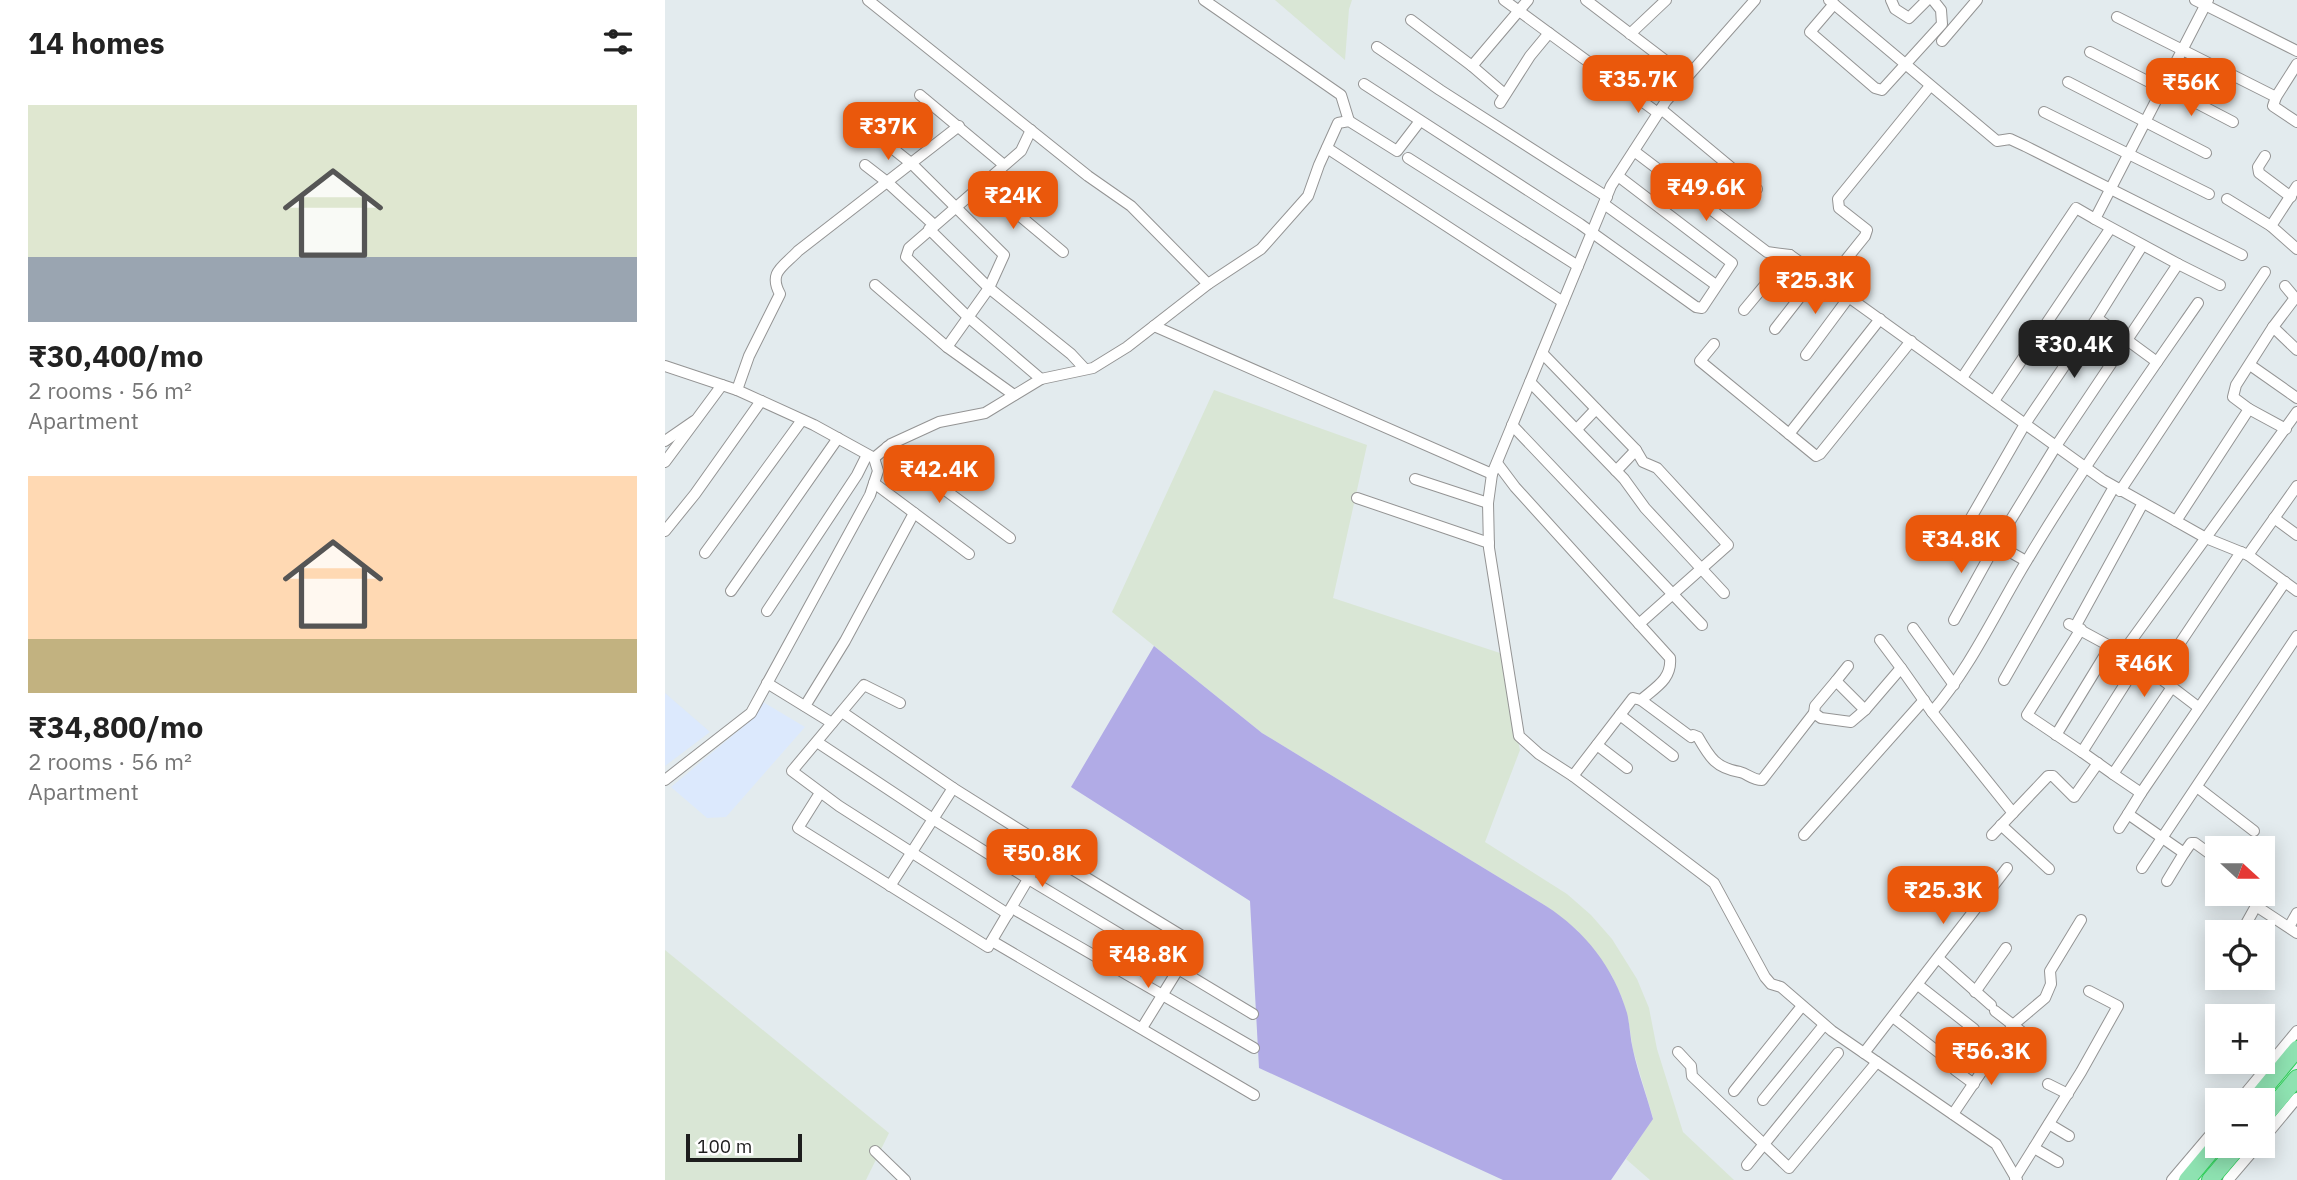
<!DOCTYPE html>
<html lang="en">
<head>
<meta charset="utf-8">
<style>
	body { margin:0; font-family:"IBM Plex Sans",sans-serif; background:#f2f2f2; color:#222; height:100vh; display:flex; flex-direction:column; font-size:26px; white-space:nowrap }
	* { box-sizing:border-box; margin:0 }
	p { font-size:23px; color:#767676 }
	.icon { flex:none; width:38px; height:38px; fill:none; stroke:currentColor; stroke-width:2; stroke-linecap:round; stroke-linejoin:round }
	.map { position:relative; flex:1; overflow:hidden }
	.panel { display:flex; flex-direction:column; background:#fff; width:665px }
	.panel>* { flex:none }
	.needle { width:46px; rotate:111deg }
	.tools { position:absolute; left:1540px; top:836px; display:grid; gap:14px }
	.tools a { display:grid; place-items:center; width:70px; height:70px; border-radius:0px; background:#fff; box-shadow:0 4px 18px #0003; font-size:35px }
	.scale { position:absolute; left:21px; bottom:18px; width:116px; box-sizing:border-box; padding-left:7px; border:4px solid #1d1d1d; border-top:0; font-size:19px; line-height:24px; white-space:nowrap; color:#1d1d1d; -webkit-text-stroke:5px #fff; paint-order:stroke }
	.price { position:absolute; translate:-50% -60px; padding:0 16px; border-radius:14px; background:#ea580c; color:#fff; font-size:23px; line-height:46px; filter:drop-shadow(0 2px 4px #0008) }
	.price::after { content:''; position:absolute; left:50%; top:42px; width:21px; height:16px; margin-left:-10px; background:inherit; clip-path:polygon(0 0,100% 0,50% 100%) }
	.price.current { background:#222; color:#fff }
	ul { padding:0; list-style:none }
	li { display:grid; align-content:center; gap:14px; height:371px; padding:0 28px }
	li span { display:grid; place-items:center; height:217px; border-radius:0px; color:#555 }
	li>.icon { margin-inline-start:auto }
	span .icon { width:126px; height:126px; fill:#fffc; stroke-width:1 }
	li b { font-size:30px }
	h2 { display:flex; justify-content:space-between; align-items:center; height:84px; padding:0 28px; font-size:30px }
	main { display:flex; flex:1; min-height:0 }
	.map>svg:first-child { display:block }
	.industrial { fill:#d9e6d5 }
	.education { fill:#dce9fd }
	.grass { fill:#b1abe6 }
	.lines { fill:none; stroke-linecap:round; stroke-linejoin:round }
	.minor-casing { stroke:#949494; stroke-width:12 }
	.highway-casing { stroke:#2cd057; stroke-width:18 }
	.minor { stroke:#fff; stroke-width:10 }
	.highway { stroke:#8ee2b1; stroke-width:16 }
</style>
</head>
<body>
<main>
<section class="panel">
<h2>14 homes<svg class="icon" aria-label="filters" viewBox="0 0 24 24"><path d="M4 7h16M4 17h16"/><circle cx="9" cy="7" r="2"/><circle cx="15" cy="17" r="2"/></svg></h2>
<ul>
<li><span style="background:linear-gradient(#dfe7d0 70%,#9aa5b1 0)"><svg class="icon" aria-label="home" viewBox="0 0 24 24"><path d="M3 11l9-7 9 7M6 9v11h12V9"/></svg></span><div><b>₹30,400/mo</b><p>2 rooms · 56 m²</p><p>Apartment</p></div></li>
<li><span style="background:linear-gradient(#ffd9b3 75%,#c2b280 0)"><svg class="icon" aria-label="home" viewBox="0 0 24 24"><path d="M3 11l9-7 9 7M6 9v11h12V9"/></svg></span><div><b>₹34,800/mo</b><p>2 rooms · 56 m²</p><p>Apartment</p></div></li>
</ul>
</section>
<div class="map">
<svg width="1632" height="1180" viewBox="0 0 1632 1180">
	<rect width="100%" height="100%" fill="#e3ebee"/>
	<g class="industrial">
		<polygon points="610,0 687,0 684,9 680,60"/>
		<polygon points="549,390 702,445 668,598 835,653 855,750 820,842 902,894 926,915 947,939 972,979 984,1008 992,1049 1018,1132 1069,1180 985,1180 961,1159 988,1118 968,1050 964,1024 957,998 946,974 913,931 881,906 597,733 447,612"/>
		<polygon points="0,950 224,1133 201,1180 0,1180"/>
	</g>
	<g class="education">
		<polygon points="0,693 45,732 0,766"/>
		<polygon points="98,702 140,727 61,817 42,818 6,787 85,721"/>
	</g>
	<path class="grass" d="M489 646 597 733 881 906C920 931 949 968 962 1013 965 1025 965 1038 968 1050 973 1073 982 1096 988 1119L946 1180H838L594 1068 585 901 406 787Z"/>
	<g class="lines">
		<defs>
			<g id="minor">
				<polyline points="203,0 423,176 466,206 543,284"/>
				<polyline points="539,0 676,95 684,121"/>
				<polyline points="839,0 993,113"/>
				<polyline points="921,0 1022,77"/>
				<polyline points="1090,0 1001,101 946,186 827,474 823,503 824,548 854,736 874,754 908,776 1049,883 1100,977 1106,984 1116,987 1167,1031 1331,1144 1352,1180"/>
				<polyline points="1164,0 1332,141 1345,139 1360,146 1577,255"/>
				<polyline points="1226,0 1230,9 1244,18 1262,0"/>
				<polyline points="1530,0 1632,51"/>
				<polyline points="1169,4 1145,32 1210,88 1217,90 1277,24 1276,10 1268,0"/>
				<polyline points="1452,17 1611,97"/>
				<polyline points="746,20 807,66"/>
				<polyline points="965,34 1001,0"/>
				<polyline points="1277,41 1312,0"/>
				<polyline points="712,47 775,90 942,197"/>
				<polyline points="1425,52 1498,89"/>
				<polyline points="1632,64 1611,97 1608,106 1632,122"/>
				<polyline points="1403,82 1541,153"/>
				<polyline points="699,84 915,224 1031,307 1037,308 1067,263 953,176"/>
				<polyline points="1499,86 1568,122"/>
				<polyline points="836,91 807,66 863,0"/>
				<polyline points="255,95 339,165"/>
				<polyline points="835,103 865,56 884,33"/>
				<polyline points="996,109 1092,189"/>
				<polyline points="1379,112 1544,194"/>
				<polyline points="366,130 356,151 244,248 241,257 302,316 376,379"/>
				<polyline points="217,140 247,164 339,255 324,288 282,347"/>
				<polyline points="662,148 898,302"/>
				<polyline points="969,151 1102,252 1125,255 1438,480 1541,538 1583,555 1632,591"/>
				<polyline points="1600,156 1593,167 1594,173 1626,197"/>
				<polyline points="743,158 913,266"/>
				<polyline points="200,165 222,182 269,225"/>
				<polyline points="318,185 398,252"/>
				<polyline points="1632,186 1606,226 1632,249"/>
				<polyline points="1562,199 1606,226"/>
				<polyline points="939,204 1051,285"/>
				<polyline points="1430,219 1513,264 1391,446 1331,544 1302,527 1303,523 1360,424 1432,318"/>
				<polyline points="264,229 324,288 406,354 420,369"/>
				<polyline points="1477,246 1432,318 1492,362"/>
				<polyline points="1513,264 1555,285"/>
				<polyline points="1163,282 1200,236 1202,230 1174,208 1173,199 1265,86"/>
				<polyline points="210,285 282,347 349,395"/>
				<polyline points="1620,286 1630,298"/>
				<polyline points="1079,310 1125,255"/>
				<polyline points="489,326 827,474"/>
				<polyline points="1608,327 1632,350"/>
				<polyline points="1110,329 1153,274"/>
				<polyline points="1049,344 1035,361 1151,456 1155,454 1246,341"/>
				<polyline points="877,353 971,450 978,462 992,468 1063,545 974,624"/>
				<polyline points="1141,355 1184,297"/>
				<polyline points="1585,365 1632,398"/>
				<polyline points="0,366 72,390 149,425 209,458 213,471 205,495 86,713 0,780"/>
				<polyline points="1297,378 1411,208 1430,219 1543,0"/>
				<polyline points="865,382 959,479 980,508 1059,593"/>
				<path d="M72 390 84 356 115 294C103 272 118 267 133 251L294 126"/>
				<polyline points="1329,401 1445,229"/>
				<polyline points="1584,409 1568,397 1571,385 1608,327 1630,298 1632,299"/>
				<polyline points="847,425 1037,625"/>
				<polyline points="912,429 931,409"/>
				<polyline points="1124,434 1215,319"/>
				<polyline points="0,441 29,421"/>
				<polyline points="222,447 345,538"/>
				<polyline points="209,458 226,444 274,422 320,413 376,379 428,368 462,347 543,284 596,249 643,196 654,165 673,123 684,121 732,151 755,121"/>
				<polyline points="0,462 57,385"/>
				<path d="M832 463 850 487 1005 658C1007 679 991 687 976 700L968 698 908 776"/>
				<polyline points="951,471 971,450"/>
				<polyline points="750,479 823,503"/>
				<polyline points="209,483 304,554"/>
				<polyline points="1455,491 1600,272"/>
				<polyline points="692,498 824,543"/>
				<polyline points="1609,518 1632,535"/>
				<polyline points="1511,521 1584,409 1621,429"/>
				<polyline points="0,531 30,494 96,401"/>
				<polyline points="40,553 137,420"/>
				<polyline points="1583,555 1632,486"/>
				<polyline points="66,591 173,438"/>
				<polyline points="102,611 192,475 202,455"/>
				<polyline points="1289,620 1331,544 1361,561"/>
				<polyline points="1404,624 1474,662 1533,707"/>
				<polyline points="1410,627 1478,503"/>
				<polyline points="1248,628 1289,685"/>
				<polyline points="1416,629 1362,715 1417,752"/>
				<polyline points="1215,640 1236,668"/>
				<polyline points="1458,652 1632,412"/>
				<polyline points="1493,676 1576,552"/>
				<polyline points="1339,680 1449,487"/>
				<polyline points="1171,681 1183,666"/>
				<polyline points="102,683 167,723"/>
				<polyline points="1507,687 1448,774 1476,793 1463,814 1519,853 1526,843 1530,843 1552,859"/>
				<path d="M976 700 1026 737 1028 735 1033 737C1045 758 1051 768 1075 772 1083 774 1087 780 1097 780L1149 713 1150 706 1171 681 1200 710 1236 668 1267 712C1306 667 1330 613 1361 562 1414 473 1474 388 1533 303"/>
				<polyline points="235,703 199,685 127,771 174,806 343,914"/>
				<polyline points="140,706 180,641 249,513"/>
				<polyline points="1267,712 1348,813"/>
				<polyline points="1149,713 1156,718 1186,722 1200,710"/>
				<polyline points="955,715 1008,756"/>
				<polyline points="1391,735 1446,645"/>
				<polyline points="152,742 268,819 365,880 588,1014"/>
				<polyline points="932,745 962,768"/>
				<polyline points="1448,774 1417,752 1474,662"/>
				<polyline points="1532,787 1589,831"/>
				<polyline points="155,793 133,828 323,947 382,847 288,788 177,712"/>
				<polyline points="1476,793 1620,582"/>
				<polyline points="1336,825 1384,869"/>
				<polyline points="1454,828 1463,814"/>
				<polyline points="1139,835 1259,700"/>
				<polyline points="1327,835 1383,776 1388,776 1409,797 1433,763"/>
				<polyline points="379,852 527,942 514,968 477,1028"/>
				<polyline points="1477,868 1632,636"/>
				<polyline points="1502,881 1519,853"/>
				<polyline points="225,886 288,788"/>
				<polyline points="1595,894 1591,906 1632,933"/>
				<polyline points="347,908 589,1048"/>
				<polyline points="1624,927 1632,913"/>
				<polyline points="1576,933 1591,906"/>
				<polyline points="327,941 589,1095"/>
				<polyline points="1273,958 1326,1005"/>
				<polyline points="1253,985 1309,1029"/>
				<polyline points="1310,992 1341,948"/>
				<polyline points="1330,1011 1366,1039"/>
				<polyline points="1228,1017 1286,1062"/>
				<polyline points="1314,1043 1328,1055"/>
				<polyline points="1013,1052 1026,1066 1027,1076 1124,1168 1212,1062"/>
				<polyline points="1199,1053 1342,868"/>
				<polyline points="1290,1070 1309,1084"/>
				<polyline points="1383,1084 1403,1094"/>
				<polyline points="1069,1091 1137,1006"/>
				<polyline points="1098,1100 1159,1025"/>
				<polyline points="1574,1101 1632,1031"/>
				<polyline points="1288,1114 1348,1025 1380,998 1386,984 1385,971 1416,920"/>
				<polyline points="1384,1124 1404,1136"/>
				<polyline points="1598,1139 1632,1098"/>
				<polyline points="1369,1148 1393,1162"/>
				<polyline points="210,1151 240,1180"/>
				<polyline points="1082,1165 1173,1053"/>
				<polyline points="1350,1178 1416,1072 1453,1006 1424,991"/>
				<polyline points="1507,1180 1552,1127"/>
				<polyline points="1563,1180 1592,1146"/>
			</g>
			<g id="highway">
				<polyline points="1589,1101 1632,1049"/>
				<polyline points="1598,1118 1632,1078"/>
				<polyline points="1522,1180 1552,1144"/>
				<polyline points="1545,1180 1574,1146"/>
			</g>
		</defs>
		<use href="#minor" class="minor-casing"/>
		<use href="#highway" class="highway-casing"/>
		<use href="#minor" class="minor"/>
		<use href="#highway" class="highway"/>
	</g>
</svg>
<div class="tools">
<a><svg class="needle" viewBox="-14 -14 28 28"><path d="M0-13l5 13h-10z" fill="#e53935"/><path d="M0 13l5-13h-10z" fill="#767676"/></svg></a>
<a><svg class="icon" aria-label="locate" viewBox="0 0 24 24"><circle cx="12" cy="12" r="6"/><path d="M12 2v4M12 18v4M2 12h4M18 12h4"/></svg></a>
<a>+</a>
<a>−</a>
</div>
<div class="scale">100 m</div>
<b class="price" style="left:973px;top:115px">₹35.7K</b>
<b class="price" style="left:1526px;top:118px">₹56K</b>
<b class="price" style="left:223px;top:162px">₹37K</b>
<b class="price" style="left:1041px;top:223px">₹49.6K</b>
<b class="price" style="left:348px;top:231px">₹24K</b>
<b class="price" style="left:1150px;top:316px">₹25.3K</b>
<b class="price current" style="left:1409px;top:380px">₹30.4K</b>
<b class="price" style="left:274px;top:505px">₹42.4K</b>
<b class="price" style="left:1296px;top:575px">₹34.8K</b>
<b class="price" style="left:1479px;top:699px">₹46K</b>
<b class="price" style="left:377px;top:889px">₹50.8K</b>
<b class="price" style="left:1278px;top:926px">₹25.3K</b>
<b class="price" style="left:483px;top:990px">₹48.8K</b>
<b class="price" style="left:1326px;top:1087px">₹56.3K</b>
</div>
</main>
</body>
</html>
